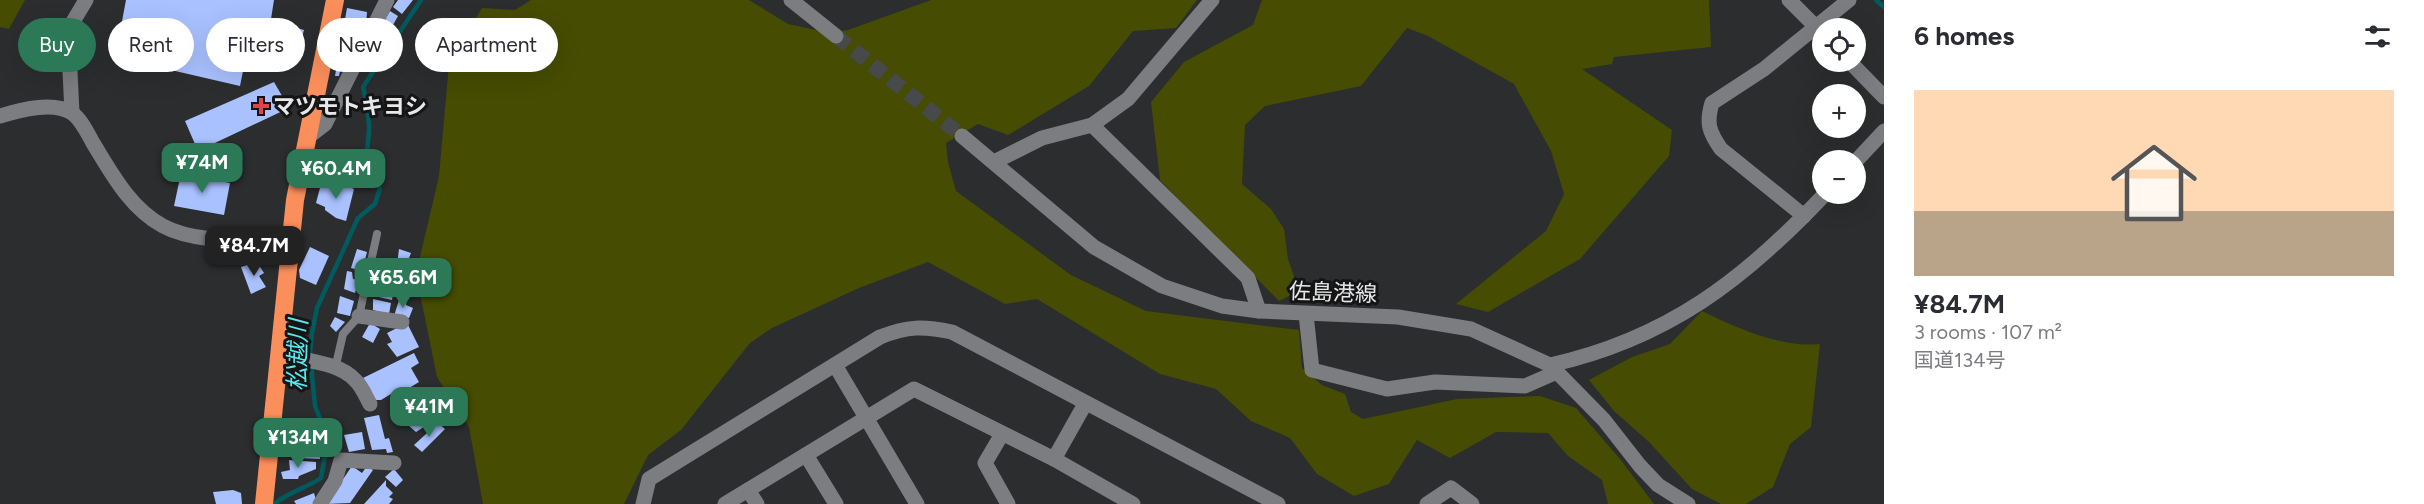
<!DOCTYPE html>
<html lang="en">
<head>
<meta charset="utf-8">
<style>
	body { margin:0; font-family:Figtree,"Noto Sans JP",sans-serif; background:#f2f2f3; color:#2b2b33; height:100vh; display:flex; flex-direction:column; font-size:22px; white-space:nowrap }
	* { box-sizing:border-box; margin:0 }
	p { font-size:20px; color:#7c7c81 }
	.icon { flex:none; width:33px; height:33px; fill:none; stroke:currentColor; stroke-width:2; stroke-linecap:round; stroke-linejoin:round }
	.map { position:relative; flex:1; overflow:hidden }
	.panel { display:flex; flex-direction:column; background:#fff; width:540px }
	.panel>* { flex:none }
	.guide { position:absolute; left:18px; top:18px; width:570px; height:54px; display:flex; gap:12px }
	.tools { position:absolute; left:1812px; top:18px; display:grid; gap:12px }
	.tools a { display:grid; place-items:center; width:54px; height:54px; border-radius:50%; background:#fff; box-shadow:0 6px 24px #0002; font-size:30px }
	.price { position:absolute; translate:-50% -51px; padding:0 14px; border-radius:12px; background:#2b7957; color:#fff; font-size:20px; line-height:39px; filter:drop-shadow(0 2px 3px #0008) }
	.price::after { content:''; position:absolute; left:50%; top:36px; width:18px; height:14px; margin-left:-9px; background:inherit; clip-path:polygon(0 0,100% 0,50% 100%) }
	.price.active { background:#222; color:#fff }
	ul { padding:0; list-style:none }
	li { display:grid; align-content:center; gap:12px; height:318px; padding:0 30px }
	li+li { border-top:2px solid #e1e1e2 }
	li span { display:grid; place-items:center; height:186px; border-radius:0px; color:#555 }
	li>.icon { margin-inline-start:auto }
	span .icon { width:108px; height:108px; fill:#fffc; stroke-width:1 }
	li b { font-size:26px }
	h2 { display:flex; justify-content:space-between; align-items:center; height:72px; padding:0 30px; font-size:26px }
	.chip { padding:0 21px; border-radius:27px; background:#fff; box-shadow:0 6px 24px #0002; font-size:21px; line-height:54px }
	.chip.active { background:#2b7957; color:#fff }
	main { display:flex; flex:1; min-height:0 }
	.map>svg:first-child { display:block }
	.green { fill:#464c02 }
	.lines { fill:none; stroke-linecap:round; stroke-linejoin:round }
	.stream { stroke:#005b5e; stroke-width:4.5 }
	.building { fill:#a9c1ff }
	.secondary-tunnel { stroke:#48494b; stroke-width:15; stroke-dasharray:15 8; stroke-linecap:butt }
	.lane { stroke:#7c7d80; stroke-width:8 }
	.street { stroke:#7c7d80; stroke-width:15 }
	.secondary { stroke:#7c7d80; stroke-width:15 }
	.highway { stroke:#fa8f5c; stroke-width:18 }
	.health-dot { fill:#e0444e; stroke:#151516; stroke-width:2 }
	.labels { text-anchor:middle; stroke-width:6; stroke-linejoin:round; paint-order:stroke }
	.poi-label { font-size:22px; font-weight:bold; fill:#e7e8e9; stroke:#151516; text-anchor:start }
	.street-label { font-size:22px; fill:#e7e8e9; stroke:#151516 }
	.water-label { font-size:24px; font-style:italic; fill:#58e8ee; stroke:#151516 }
</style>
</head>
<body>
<main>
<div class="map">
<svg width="1884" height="504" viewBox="0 0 1884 504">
	<rect width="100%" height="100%" fill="#2c2d2f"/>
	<g class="green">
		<polygon points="0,0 25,0 9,29 0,27"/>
		<polygon points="531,0 749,0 788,24 830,33 848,30 931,0 1197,0 1176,28 1133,31 1089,86 1008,135 978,124 946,143 948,162 956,191 1071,275 1146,311 1299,330 1302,368 1322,385 1345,394 1351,412 1363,419 1457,399 1540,396 1576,408 1620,459 1654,504 1608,504 1602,480 1568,456 1548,433 1496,432 1450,458 1417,440 1389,484 1354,496 1317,474 1290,438 1251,421 1216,389 1160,374 1037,299 1005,304 928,262 859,288 772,328 750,343 681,430 648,455 624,504 483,504 469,427 437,377 416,274 439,176 449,64 482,8 515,10"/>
		<polygon points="1262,0 1709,0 1711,47 1614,57 1612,64 1582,69 1672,130 1669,156 1580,259 1488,312 1456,304 1546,231 1564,194 1551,151 1514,84 1428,36 1407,28 1361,86 1265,106 1245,125 1242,184 1271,209 1284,229 1288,259 1299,291 1279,301 1160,180 1151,102 1184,62 1253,25"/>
		<path d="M1702 311C1737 328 1781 348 1820 344L1811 427 1790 444 1773 487 1746 504H1721L1692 489 1649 442 1614 411 1589 380 1632 357 1670 344Z"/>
	</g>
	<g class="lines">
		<g class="stream">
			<polyline points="1876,0 1884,7"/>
			<path d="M274 504C289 492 306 488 321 478L328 439 315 406 310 353 312 333 317 308 358 218 375 204 380 188C360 164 369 153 369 125 368 112 366 99 363 87L421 0"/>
		</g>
	</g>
	<g class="building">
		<polygon points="126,0 274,0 263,70 244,66 240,86 132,61 135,45 119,37"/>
		<polygon points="398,0 413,0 402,14 393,7"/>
		<polygon points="347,8 367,12 366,26 345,65 342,63 352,41 346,40 339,76 335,76"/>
		<polygon points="390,11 398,16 393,25 390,23 386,34 378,31"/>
		<polygon points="282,24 304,30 297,56 287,55 286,59 269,52 274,26 280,30"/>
		<polygon points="274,82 289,108 198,151 185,121"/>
		<polygon points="181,173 230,183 224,215 174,206"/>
		<polygon points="340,183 354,189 346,221 336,218 325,210 325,207 316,203 321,184 338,189"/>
		<polygon points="310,247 329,256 316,285 300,278 299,270"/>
		<polygon points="357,249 367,252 362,271 351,268"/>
		<polygon points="399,249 411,253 407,263 413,264 411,269 397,265"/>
		<polygon points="257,262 264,273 259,276 266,287 251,294 241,267"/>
		<polygon points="347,271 352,272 353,279 359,280 355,293 344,289"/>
		<polygon points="380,271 399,274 396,286 372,283 372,277 379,278"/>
		<polygon points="380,287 394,289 392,300 374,296 374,288 381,290"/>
		<polygon points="340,296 354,301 350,316 337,313"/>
		<polygon points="400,297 407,297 406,305 413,308 409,318 394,316"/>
		<polygon points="373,299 391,303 389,314 373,310"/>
		<polygon points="335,317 345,322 336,332 330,326"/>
		<polygon points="370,323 380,329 373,343 362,337"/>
		<polygon points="407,323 419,347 397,357 387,344 392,342 387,333"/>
		<polygon points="414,353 419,363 411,368 419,382 401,393 399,389 381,400 375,400 363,378"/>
		<polygon points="423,398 426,402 429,400 433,407 427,410 433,421 416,432 408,425 398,407 412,399"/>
		<polygon points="379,415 385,439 389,438 393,452 387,453 386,449 372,450 364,418"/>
		<polygon points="313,422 318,441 283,447 284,426"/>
		<polygon points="438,423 445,429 422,452 414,445"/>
		<polygon points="362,432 365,449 349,452 344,435"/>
		<polygon points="319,444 320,459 298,458 297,451 314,451 314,445"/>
		<polygon points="289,460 316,462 316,469 299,476 298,479 283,479 281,472 290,470"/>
		<polygon points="352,466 362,473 367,466 373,470 350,503 326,504"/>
		<polygon points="394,469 403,480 396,487 385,477"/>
		<polygon points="386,480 386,486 393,493 389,497 393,499 389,504 364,504"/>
		<polygon points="233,490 241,493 242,504 216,504 213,492"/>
		<polygon points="314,493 316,500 313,504 296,504 294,501"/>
	</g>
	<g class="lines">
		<polyline class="secondary-tunnel" points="836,36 962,136"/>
		<polyline class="lane" points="335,369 343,334 359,316 377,234"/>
		<g class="street">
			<polyline points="1789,0 1822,33"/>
			<polyline points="1850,62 1884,97"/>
			<polyline points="72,113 68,30 86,0"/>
			<polyline points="1092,125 1248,278 1259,311"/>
			<polyline points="308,137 325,124 387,0"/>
			<polyline points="1856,161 1884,131"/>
			<polyline points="994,162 1042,138 1092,125 1128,99 1212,0"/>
			<path d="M1804 216 1721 149C1709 132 1706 123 1712 103L1764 69 1849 0"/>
			<polyline points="1306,314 1312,370 1387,389 1435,382 1525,386 1557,372"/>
			<polyline points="359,316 402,322"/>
			<path d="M279 354C302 361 338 361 355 380 362 386 366 397 370 404"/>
			<polyline points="835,365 917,504"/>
			<path d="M1550 365C1667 339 1744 280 1825 194"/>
			<polyline points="1002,434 985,463 1008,504"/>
			<polyline points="806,455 836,504"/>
			<polyline points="1054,459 1085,404"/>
			<polyline points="748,490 757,504"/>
			<polyline points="320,504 335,481 341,460 394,463"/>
			<path d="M643 504 649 479 880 337C908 326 923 326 952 332L1278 504"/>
			<polyline points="725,504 914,389 1054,459 1133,504"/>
			<polyline points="1427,504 1451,488 1472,504"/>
		</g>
		<g class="secondary">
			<polyline points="791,0 836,36"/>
			<path d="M0 116C20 110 53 101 72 113 81 119 88 134 93 143 112 174 130 208 163 226 196 244 253 240 290 243"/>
			<polyline points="962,136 1094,247 1162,286 1222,306 1259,311 1398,317 1471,329 1550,365 1604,420 1640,466 1658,485 1688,504"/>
		</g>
		<polyline class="highway" points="264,504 295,200 335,0"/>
	</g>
	<path class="health-dot" d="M258 97h6v6h6v6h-6v6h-6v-6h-6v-6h6z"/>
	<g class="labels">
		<g class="poi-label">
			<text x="273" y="114">マツモトキヨシ</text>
		</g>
		<g class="street-label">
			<text transform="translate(1333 292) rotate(2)" y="8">佐島港線</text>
		</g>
		<g class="water-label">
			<text transform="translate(298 355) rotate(-89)" y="8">松越川</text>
		</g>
	</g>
</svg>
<div class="tools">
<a><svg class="icon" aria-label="locate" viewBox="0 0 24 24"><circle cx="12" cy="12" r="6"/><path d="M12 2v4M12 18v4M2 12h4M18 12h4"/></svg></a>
<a>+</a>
<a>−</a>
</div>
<b class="price" style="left:202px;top:194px">¥74M</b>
<b class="price" style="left:336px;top:200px">¥60.4M</b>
<b class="price active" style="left:254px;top:277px">¥84.7M</b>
<b class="price" style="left:403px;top:309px">¥65.6M</b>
<b class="price" style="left:429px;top:438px">¥41M</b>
<b class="price" style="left:298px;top:469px">¥134M</b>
<div class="guide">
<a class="chip active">Buy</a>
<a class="chip">Rent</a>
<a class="chip">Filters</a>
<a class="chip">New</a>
<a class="chip">Apartment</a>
</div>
</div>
<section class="panel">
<h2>6 homes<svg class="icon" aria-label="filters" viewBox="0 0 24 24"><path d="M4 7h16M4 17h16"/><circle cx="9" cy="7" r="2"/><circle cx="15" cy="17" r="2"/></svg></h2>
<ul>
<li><span style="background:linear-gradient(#ffd9b3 65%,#b9a48a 0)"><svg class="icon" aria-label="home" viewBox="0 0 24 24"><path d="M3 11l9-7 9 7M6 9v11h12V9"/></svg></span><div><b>¥84.7M</b><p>3 rooms · 107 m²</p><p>国道134号</p></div></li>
</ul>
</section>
</main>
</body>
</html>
